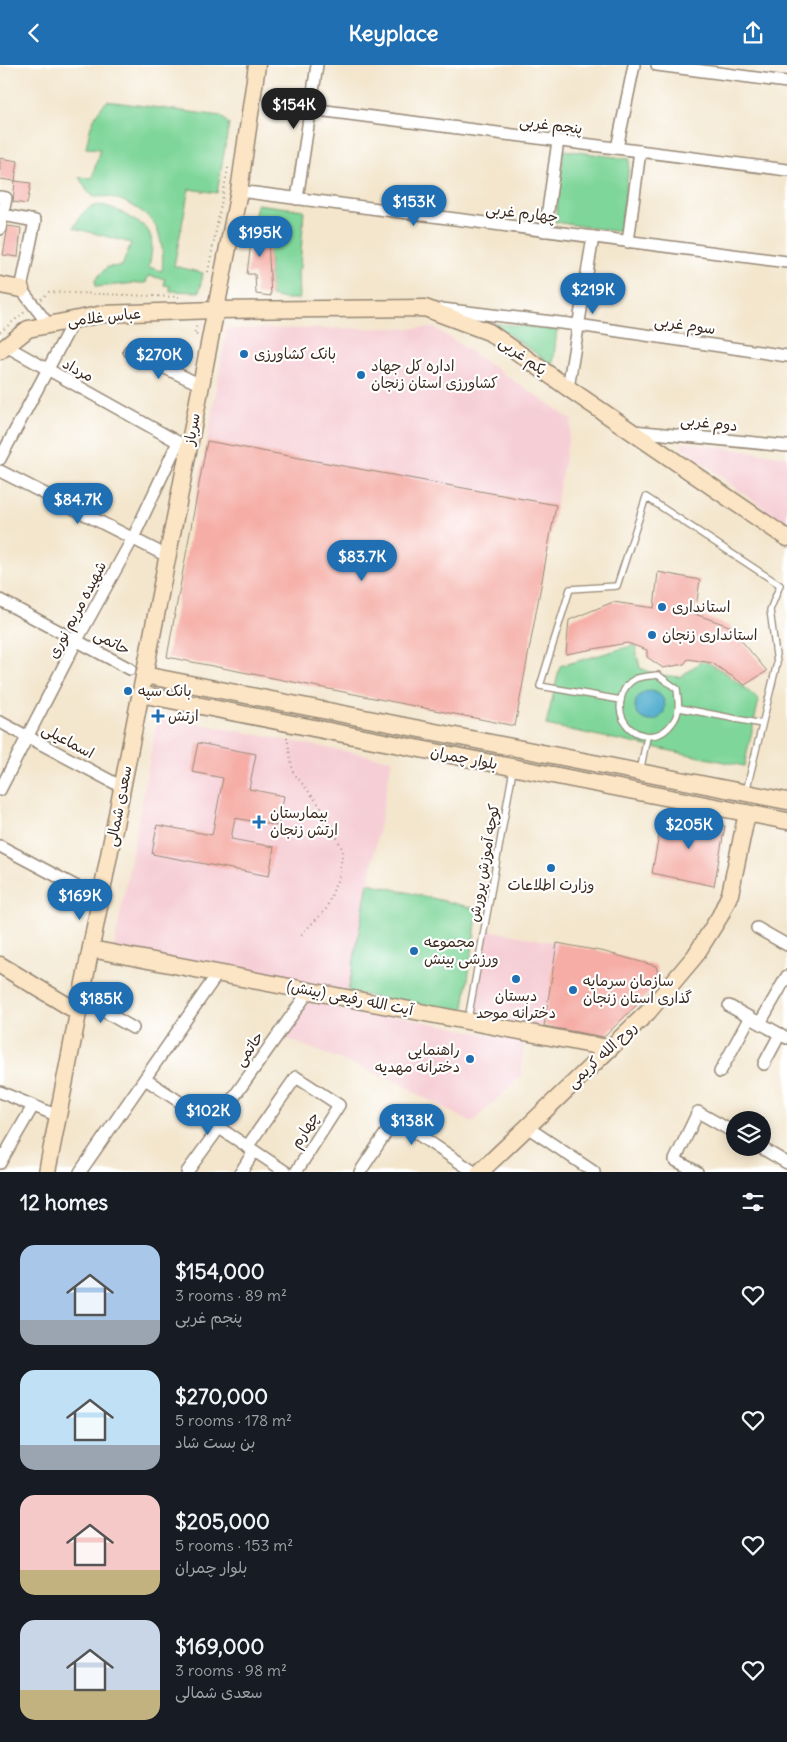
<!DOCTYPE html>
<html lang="en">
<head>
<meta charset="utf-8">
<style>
	body { margin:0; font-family:Delius,"Playpen Sans Arabic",sans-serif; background:#20242c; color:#f1f3f6; height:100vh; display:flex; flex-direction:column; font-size:19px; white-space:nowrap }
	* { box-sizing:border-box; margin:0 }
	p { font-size:16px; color:#9ea1a6 }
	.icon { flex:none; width:28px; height:28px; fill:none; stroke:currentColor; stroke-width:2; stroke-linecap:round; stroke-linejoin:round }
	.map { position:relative; height:1107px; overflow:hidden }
	.sheet { display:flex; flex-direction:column; background:#171b24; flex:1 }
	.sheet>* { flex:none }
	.buttons { position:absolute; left:726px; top:1046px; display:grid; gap:10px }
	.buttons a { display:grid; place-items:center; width:45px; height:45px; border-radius:50%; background:#171b24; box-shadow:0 2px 12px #0003; font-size:25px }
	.price { position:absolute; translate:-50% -42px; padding:0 11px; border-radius:18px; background:#1f6fb2; color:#fff; font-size:16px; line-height:32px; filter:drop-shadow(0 1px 2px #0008) }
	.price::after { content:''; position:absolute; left:50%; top:30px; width:15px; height:11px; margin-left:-8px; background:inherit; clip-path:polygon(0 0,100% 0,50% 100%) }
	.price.on { background:#222; color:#fff }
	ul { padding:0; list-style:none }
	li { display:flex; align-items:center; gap:15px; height:125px; padding:0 20px }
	li span { display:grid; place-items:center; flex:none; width:140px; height:100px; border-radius:15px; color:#555 }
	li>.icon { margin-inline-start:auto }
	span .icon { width:60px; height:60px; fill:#fffc; stroke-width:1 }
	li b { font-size:21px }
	h2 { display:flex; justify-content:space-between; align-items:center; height:60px; padding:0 20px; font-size:21px }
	header { display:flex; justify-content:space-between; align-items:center; height:65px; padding:0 20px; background:#1f6fb2; color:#fff; font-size:22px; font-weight:800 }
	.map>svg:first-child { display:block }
	.built { fill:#f6cfd6 }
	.green { fill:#7fd69a; stroke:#5d805c }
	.water { fill:#50acce; stroke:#466b76 }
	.building { fill:#f5ada6 }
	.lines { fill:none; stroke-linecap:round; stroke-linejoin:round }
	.lane-casing { stroke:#978876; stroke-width:8 }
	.street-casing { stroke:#978876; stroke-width:14 }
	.secondary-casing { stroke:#978876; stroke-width:19 }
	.path { stroke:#978876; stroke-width:2; stroke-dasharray:1 4; stroke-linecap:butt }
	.lane { stroke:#fff; stroke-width:5.5 }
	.street { stroke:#fff; stroke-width:11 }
	.secondary { stroke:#fce5c4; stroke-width:16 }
	.poi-dot { fill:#1f6fb2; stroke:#fff; stroke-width:2 }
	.labels { text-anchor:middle; stroke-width:4.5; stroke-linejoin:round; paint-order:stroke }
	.street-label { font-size:15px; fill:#3b2a1e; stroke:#fff }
	.poi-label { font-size:15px; fill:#3b2a1e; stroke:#fff; text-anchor:start }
</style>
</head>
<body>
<header><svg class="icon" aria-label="back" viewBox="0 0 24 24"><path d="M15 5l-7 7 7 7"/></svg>Keyplace<svg class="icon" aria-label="share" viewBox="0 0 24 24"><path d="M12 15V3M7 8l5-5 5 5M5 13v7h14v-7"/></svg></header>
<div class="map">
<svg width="787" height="1107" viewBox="0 0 787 1107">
	<rect width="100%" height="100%" fill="#fff"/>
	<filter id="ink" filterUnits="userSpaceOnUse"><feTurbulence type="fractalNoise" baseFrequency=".02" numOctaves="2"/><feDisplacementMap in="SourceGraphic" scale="10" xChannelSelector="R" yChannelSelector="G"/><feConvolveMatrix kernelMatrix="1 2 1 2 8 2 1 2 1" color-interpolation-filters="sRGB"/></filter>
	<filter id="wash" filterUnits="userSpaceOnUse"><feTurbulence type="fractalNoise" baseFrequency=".0096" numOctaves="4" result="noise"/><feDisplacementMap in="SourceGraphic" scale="20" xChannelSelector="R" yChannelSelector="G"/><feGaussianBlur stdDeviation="1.12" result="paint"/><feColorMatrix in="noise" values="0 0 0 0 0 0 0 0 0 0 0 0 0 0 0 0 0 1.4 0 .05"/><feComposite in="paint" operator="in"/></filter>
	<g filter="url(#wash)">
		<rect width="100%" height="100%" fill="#f3e6cd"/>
		<g class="built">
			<polygon points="435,263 572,355 556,440 207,376 227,264"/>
			<polygon points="683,377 787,392 787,460 682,383"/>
			<polygon points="158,651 392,695 348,927 114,883"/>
			<polygon points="488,865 557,878 543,963 475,951"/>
			<polygon points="311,933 524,977 521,1011 472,1058 412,1026 401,1018 282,972"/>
		</g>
		<g class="green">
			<path d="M107 36 221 51 229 59 217 128 189 124 174 201 203 208 199 227 170 226V221L164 220 165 214 148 211 146 218H136L96 222 95 215 107 202 122 201 131 178 74 163C87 132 107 137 130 153 135 156 143 159 147 164 155 174 151 191 149 202L162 206C164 192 162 173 155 160 149 148 123 134 110 132 105 131 99 132 94 132L87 126 79 112 92 113 100 84 86 83C90 63 92 51 107 36Z"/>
			<polygon points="564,85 630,94 620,167 555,157"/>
			<polygon points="257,139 304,145 300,202 298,206 299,234 284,234 271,231 267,155 254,154"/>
			<polygon points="492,258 557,265 553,300"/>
			<polygon points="635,580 640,603 658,610 680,612 703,595 726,608 759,635 744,701 546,660 560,601"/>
			<polygon points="368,818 478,844 463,950 348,927"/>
		</g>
		<circle class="water" cx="650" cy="641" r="15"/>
		<g id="blocks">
			<g class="building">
				<polygon points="0,93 18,96 15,116 0,114"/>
				<polygon points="15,116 31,118 27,139 13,137"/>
				<polygon points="254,154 267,154 271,231 256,229 255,209 247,209"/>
				<polygon points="8,161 21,163 18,192 3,190"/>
				<polygon points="207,376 556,440 515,661 167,592"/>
				<polygon points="658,507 700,515 695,549 729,561 767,606 745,620 712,598 688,594 684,599 663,603 647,592 647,585 627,578 566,589 569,555 613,537 654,543"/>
				<polygon points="198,678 256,689 249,724 284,731 279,761 235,753 231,774 274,782 269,811 152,789 157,760 212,770 223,713 192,707"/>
				<polygon points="663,749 725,761 714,821 652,808"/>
				<polygon points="557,878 605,887 656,901 660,917 604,972 544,961"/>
			</g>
		</g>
	</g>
	<g filter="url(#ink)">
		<use href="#blocks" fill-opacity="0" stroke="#978876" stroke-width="1"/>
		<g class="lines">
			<defs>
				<g id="lane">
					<path d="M658 610 677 624C679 641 681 650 668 663 655 676 632 672 623 654 617 641 621 621 635 614 641 611 651 611 658 610Z"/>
					<polyline points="621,635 540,621 570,524 617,521 646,432 780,520 770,545 777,598 746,727"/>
					<polyline points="680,643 762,659"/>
					<polyline points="640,707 647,672"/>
					<polyline points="468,954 513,705"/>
				</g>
				<g id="street">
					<polyline points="657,0 787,17"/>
					<polyline points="310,44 787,105"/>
					<polyline points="617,83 634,0"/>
					<polyline points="239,126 787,197"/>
					<polyline points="0,132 6,133 0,164"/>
					<polyline points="297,134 317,0"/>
					<polyline points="3,150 35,156 21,224 48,259"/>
					<polyline points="545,166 558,76"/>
					<polyline points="628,177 640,86"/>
					<polyline points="442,244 578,260 787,291"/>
					<polyline points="6,281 185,381"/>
					<polyline points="129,286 201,320"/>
					<polyline points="568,323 593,172"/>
					<polyline points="633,366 787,381"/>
					<polyline points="0,394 74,255"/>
					<polyline points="0,406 167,491"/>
					<polyline points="0,535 130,604"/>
					<polyline points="0,657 122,722"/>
					<polyline points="0,725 77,575 133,473 178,377"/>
					<polyline points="0,781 100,834"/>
					<polyline points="757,863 787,880"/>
					<polyline points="81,933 133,963"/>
					<polyline points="729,941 787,973"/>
					<polyline points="760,958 787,911"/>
					<polyline points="764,999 780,969"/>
					<polyline points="720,1007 750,952"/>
					<polyline points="145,1014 286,1107"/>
					<polyline points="0,1027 58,1051"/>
					<polyline points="214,1060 309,926"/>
					<polyline points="527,1062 594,1107"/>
					<polyline points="247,1082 296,1012 339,1040 296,1107"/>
					<polyline points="760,1082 787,1098"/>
					<polyline points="0,1098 33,1041"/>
					<polyline points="80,1107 218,908"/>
					<polyline points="187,1107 219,1063"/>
					<polyline points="241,1107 254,1086"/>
					<polyline points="360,1107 395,1054 474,1107"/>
					<polyline points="697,1107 675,1095 698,1047 735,1068"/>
				</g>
				<g id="secondary">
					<polyline points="0,220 21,224"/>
					<polyline points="0,286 28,264 103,249 215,245 425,243 489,267 568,323 787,473"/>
					<polyline points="144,610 787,736"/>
					<polyline points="140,629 787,756"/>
					<polyline points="91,884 608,983"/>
					<polyline points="0,900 78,947"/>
					<polyline points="47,1107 239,126 257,0"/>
					<polyline points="480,1107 648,947 695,891 720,851 730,829 747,748"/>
				</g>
			</defs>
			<use href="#lane" class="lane-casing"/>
			<use href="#street" class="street-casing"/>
			<use href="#secondary" class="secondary-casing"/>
			<g class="path">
				<polyline points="208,207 228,103"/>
				<polyline points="41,234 49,227 179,232"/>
				<polyline points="0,267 26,246"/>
				<polyline points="197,270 194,269 197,260"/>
				<polyline points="287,672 293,707 325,747 343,786 339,811 326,844 300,871"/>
			</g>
			<use href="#lane" class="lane"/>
			<use href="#street" class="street"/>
			<use href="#secondary" class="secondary"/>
		</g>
	</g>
	<g class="poi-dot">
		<circle cx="244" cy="289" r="5"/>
		<circle cx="361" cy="310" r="5"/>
		<circle cx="662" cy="542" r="5"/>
		<circle cx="652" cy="570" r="5"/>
		<circle cx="128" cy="626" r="5"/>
		<path d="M155.5 643.5h5v5h5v5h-5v5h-5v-5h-5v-5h5z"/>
		<path d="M256.5 749.5h5v5h5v5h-5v5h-5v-5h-5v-5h5z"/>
		<circle cx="551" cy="803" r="5"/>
		<circle cx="414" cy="886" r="5"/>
		<circle cx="516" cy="914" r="5"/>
		<circle cx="573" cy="925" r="5"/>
		<circle cx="470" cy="994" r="5"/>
	</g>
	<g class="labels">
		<g class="street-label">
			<text transform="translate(551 60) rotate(7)" y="5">پنجم غربی</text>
			<text transform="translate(522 148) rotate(7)" y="5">چهارم غربی</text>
			<text transform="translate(104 252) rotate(-6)" y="5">عباس غلامی</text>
			<text transform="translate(685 260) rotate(8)" y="5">سوم غربی</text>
			<text transform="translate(523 291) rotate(36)" y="5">یکم غربی</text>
			<text transform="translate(78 305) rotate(29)" y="5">مرداد</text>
			<text transform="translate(709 358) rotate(6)" y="5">دوم غربی</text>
			<text transform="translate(192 364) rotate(-79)" y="5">سرباز</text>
			<text transform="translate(77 545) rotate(-62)" y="5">شهیده مریم نوری</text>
			<text transform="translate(112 577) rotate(28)" y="5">حاتمی</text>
			<text transform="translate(68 676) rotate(28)" y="5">اسماعیلی</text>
			<text transform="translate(464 693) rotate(11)" y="5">بلوار چمران</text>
			<text transform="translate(119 741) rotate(-79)" y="5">سعدی شمالی</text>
			<text transform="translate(484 798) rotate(-80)" y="5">کوچه آموزش پرورش</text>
			<text transform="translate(350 933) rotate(11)" y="5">آیت الله رفیعی (بینش)</text>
			<text transform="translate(249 984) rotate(-55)" y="5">حاتمی</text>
			<text transform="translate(602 990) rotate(-43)" y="5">روح الله کریمی</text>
			<text transform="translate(305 1065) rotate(-57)" y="5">چهارم</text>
		</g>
		<g class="poi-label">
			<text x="254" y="294">بانک کشاورزی</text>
			<text x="371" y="306">اداره کل جهاد<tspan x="371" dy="17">کشاورزی استان زنجان</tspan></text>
			<text x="672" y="547">استانداری</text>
			<text x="662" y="575">استانداری زنجان</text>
			<text x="138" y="631">بانک سپه</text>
			<text x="168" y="656">ارتش</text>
			<text x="270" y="753">بیمارستان<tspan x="270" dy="17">ارتش زنجان</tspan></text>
			<text x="551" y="825" text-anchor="middle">وزارت اطلاعات</text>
			<text x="424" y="882">مجموعه<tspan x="424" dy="17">ورزشی بینش</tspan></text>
			<text x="583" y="921">سازمان سرمایه<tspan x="583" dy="17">گذاری استان زنجان</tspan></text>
			<text x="516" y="936" text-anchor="middle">دبستان<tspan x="516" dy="17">دخترانه موحد</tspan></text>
			<text x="460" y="990" text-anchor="end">راهنمایی<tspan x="460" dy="17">دخترانه مهدیه</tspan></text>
		</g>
	</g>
</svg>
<div class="buttons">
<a><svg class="icon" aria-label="layers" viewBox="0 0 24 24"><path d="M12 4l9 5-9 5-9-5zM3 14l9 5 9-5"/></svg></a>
</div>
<b class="price on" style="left:294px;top:65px">$154K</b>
<b class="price" style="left:414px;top:162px">$153K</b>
<b class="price" style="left:260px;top:193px">$195K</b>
<b class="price" style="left:593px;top:250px">$219K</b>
<b class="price" style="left:159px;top:315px">$270K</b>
<b class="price" style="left:78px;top:460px">$84.7K</b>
<b class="price" style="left:362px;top:517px">$83.7K</b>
<b class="price" style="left:689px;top:785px">$205K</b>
<b class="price" style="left:80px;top:856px">$169K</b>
<b class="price" style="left:101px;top:959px">$185K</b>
<b class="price" style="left:208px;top:1071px">$102K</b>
<b class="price" style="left:412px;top:1081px">$138K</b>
</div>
<section class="sheet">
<h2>12 homes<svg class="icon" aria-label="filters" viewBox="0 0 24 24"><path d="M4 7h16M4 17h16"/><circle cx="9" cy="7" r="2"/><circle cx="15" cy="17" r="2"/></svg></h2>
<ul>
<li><span style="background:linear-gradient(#a9c7e8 75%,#9aa5b1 0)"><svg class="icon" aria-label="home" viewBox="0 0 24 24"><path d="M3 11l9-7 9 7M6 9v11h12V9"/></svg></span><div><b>$154,000</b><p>3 rooms · 89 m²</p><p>پنجم غربی</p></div><svg class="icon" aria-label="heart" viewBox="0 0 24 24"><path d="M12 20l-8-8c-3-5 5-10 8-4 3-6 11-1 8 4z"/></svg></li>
<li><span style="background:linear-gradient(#bfe0f5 75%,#9aa5b1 0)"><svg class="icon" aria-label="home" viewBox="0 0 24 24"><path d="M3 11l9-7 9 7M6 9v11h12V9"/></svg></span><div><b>$270,000</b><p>5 rooms · 178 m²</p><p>بن بست شاد</p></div><svg class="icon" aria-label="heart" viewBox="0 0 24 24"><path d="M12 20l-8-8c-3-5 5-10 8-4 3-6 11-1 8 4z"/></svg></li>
<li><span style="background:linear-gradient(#f6c9c9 75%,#c2b280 0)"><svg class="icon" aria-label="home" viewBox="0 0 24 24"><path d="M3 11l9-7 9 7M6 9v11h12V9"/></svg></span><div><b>$205,000</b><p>5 rooms · 153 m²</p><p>بلوار چمران</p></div><svg class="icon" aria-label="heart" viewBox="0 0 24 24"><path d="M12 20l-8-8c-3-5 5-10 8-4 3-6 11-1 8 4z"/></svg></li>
<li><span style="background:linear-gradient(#c9d6e8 70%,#c2b280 0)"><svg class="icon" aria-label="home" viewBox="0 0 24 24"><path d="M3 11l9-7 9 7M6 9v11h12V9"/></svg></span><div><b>$169,000</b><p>3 rooms · 98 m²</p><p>سعدی شمالی</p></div><svg class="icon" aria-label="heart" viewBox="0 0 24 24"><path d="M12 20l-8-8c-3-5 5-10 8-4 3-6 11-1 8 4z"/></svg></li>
</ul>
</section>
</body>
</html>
